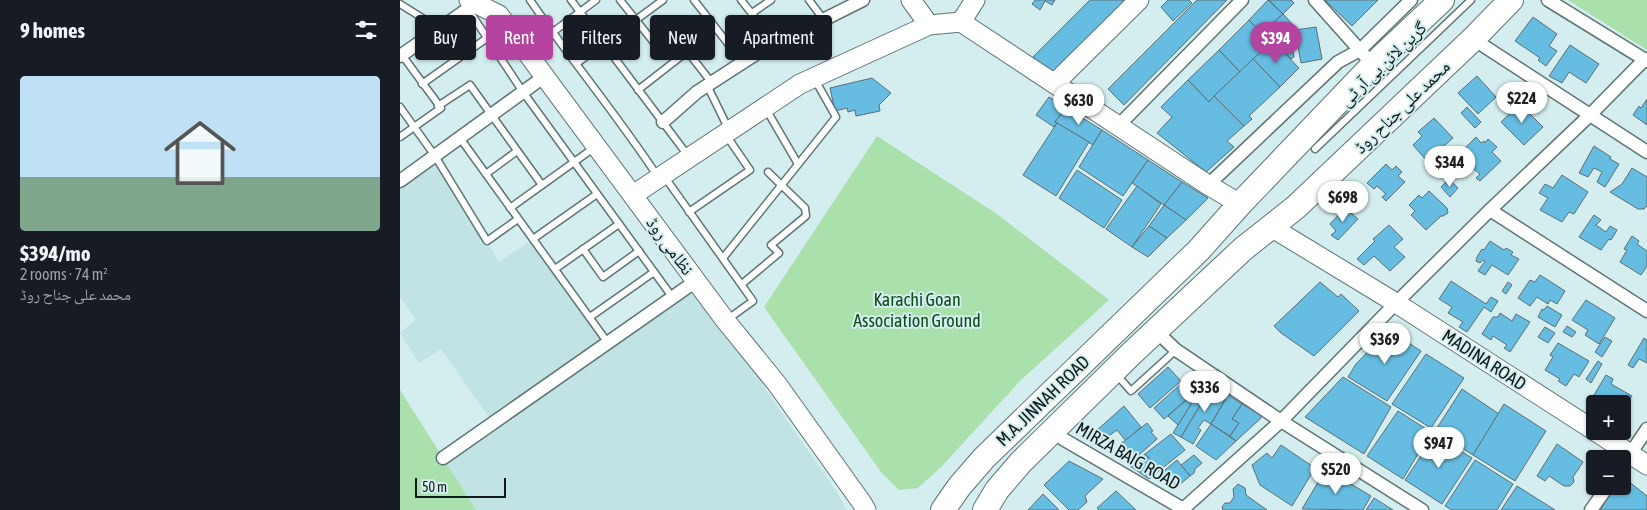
<!DOCTYPE html>
<html lang="en">
<head>
<meta charset="utf-8">
<style>
	body { margin:0; font-family:"Asap Condensed","Noto Naskh Arabic",sans-serif; background:#242831; color:#f1f3f6; height:100vh; display:flex; flex-direction:column; font-size:19px; white-space:nowrap }
	* { box-sizing:border-box; margin:0 }
	p { font-size:16px; color:#9ea1a6 }
	.icon { flex:none; width:28px; height:28px; fill:none; stroke:currentColor; stroke-width:2; stroke-linecap:round; stroke-linejoin:round }
	.map { position:relative; flex:1; overflow:hidden }
	.drawer { display:flex; flex-direction:column; background:#171b24; width:400px }
	.drawer>* { flex:none }
	.top-card { position:absolute; left:15px; top:15px; width:475px; height:45px; display:flex; gap:10px }
	.buttons { position:absolute; left:1186px; top:395px; display:grid; gap:10px }
	.buttons a { display:grid; place-items:center; width:45px; height:45px; border-radius:5px; background:#171b24; box-shadow:0 1px 4px #0004; font-size:25px }
	.scale { position:absolute; left:15px; bottom:12px; width:91px; box-sizing:border-box; padding-left:5px; border:2px solid #111a1a; border-top:0; font-size:14px; line-height:18px; white-space:nowrap; color:#111a1a; -webkit-text-stroke:4px #d4edee; paint-order:stroke }
	.price { position:absolute; translate:-50% -42px; padding:0 11px; border-radius:18px; background:#fff; color:#222; font-size:16px; line-height:32px; filter:drop-shadow(0 1px 2px #0008) }
	.price::after { content:''; position:absolute; left:50%; top:30px; width:15px; height:11px; margin-left:-8px; background:inherit; clip-path:polygon(0 0,100% 0,50% 100%) }
	.price.on { background:#b544a0; color:#fff }
	ul { padding:0; list-style:none }
	li { display:grid; align-content:center; gap:10px; height:265px; padding:0 20px }
	li span { display:grid; place-items:center; height:155px; border-radius:5px; color:#555 }
	li>.icon { margin-inline-start:auto }
	span .icon { width:90px; height:90px; fill:#fffc; stroke-width:1 }
	li b { font-size:21px }
	h2 { display:flex; justify-content:space-between; align-items:center; height:60px; padding:0 20px; font-size:21px }
	.pill { padding:0 18px; border-radius:5px; background:#171b24; box-shadow:0 1px 4px #0004; font-size:18px; line-height:45px }
	.pill.on { background:#b544a0; color:#fff }
	main { display:flex; flex:1; min-height:0 }
	.map>svg:first-child { display:block }
	.built { fill:#c1e3e4 }
	.green { fill:#a9e0ac }
	.building { fill:#67bde1; stroke:#5b6e76 }
	.lines { fill:none; stroke-linecap:round; stroke-linejoin:round }
	.lane-casing { stroke:#5e7475; stroke-width:9 }
	.street-casing { stroke:#5e7475; stroke-width:15 }
	.secondary-casing { stroke:#5e7475; stroke-width:21 }
	.highway-casing { stroke:#5e7475; stroke-width:26 }
	.lane { stroke:#fff; stroke-width:6 }
	.street { stroke:#fff; stroke-width:12 }
	.secondary { stroke:#fff; stroke-width:19 }
	.highway { stroke:#fff; stroke-width:24 }
	.labels { text-anchor:middle; stroke-width:4; stroke-linejoin:round; paint-order:stroke }
	.street-label { font-size:18px; fill:#111a1a; stroke:#d4edee }
	.park-label { font-size:18px; fill:#0b4c19; stroke:#d4edee }
</style>
</head>
<body>
<main>
<section class="drawer">
<h2>9 homes<svg class="icon" aria-label="filters" viewBox="0 0 24 24"><path d="M4 7h16M4 17h16"/><circle cx="9" cy="7" r="2"/><circle cx="15" cy="17" r="2"/></svg></h2>
<ul>
<li><span style="background:linear-gradient(#bfe0f5 65%,#7fa58c 0)"><svg class="icon" aria-label="home" viewBox="0 0 24 24"><path d="M3 11l9-7 9 7M6 9v11h12V9"/></svg></span><div><b>$394/mo</b><p>2 rooms · 74 m²</p><p>محمد علی جناح روڈ</p></div></li>
</ul>
</section>
<div class="map">
<svg width="1247" height="510" viewBox="0 0 1247 510">
	<rect width="100%" height="100%" fill="#d4edee"/>
	<polygon class="built" points="35,156 87,241 99,262 133,239 208,343 296,281 325,320 368,393 436,491 447,510 76,510 43,458 93,423 41,349 19,363 0,333 16,320 0,297 0,181"/>
	<g class="green">
		<polygon points="1168,0 1247,0 1247,50"/>
		<polygon points="477,136 597,214 709,300 620,381 541,467 518,488 499,490 481,472 364,307"/>
		<polygon points="0,390 76,510 0,510"/>
	</g>
	<g class="building">
		<polygon points="635,0 655,0 652,5 645,1 640,10 632,4"/>
		<polygon points="690,0 727,0 654,73 633,57"/>
		<polygon points="768,0 789,0 792,3 773,21 761,7"/>
		<polygon points="797,0 827,0 724,105 708,89"/>
		<polygon points="868,0 883,14 862,33 849,20"/>
		<polygon points="869,0 891,0 894,3 883,14"/>
		<polygon points="925,0 978,0 952,26"/>
		<polygon points="883,14 895,27 890,31 894,57 891,59 865,30"/>
		<polygon points="1133,17 1157,34 1149,46 1157,51 1146,66 1138,60 1140,58 1115,41"/>
		<polygon points="849,20 871,43 840,72 819,50"/>
		<polygon points="916,27 922,59 901,63 895,30"/>
		<polygon points="873,41 899,68 880,87 853,59"/>
		<polygon points="1170,45 1199,64 1186,83 1169,72 1162,83 1149,76"/>
		<polygon points="819,50 840,72 809,102 788,80"/>
		<polygon points="853,59 880,87 849,116 852,119 844,126 814,96"/>
		<polygon points="1077,76 1096,97 1078,114 1058,93"/>
		<polygon points="472,78 491,93 479,105 480,111 456,116 455,110 448,112 447,108 435,111 430,88"/>
		<polygon points="788,80 809,102 814,96 844,126 827,141 834,147 806,172 757,133 772,117 761,107"/>
		<polygon points="649,97 666,108 655,122 657,123 654,127 636,115"/>
		<polygon points="1247,99 1247,125 1233,115 1239,106 1241,108"/>
		<polygon points="1120,104 1143,127 1124,145 1101,122"/>
		<polygon points="1067,107 1081,122 1075,128 1061,113"/>
		<polygon points="666,108 702,130 693,145 655,122"/>
		<polygon points="1034,118 1053,138 1027,161 1013,145 1022,136 1018,132"/>
		<polygon points="657,123 689,142 656,196 623,175"/>
		<polygon points="702,130 748,160 723,196 679,167"/>
		<polygon points="1076,137 1081,143 1084,141 1085,143 1088,139 1097,147 1092,152 1101,161 1080,181 1076,178 1080,174 1071,167 1064,174 1055,166 1070,152 1065,148"/>
		<polygon points="1194,146 1211,157 1210,159 1219,164 1205,187 1197,182 1202,172 1194,168 1188,177 1179,173"/>
		<polygon points="748,160 782,182 764,205 732,183"/>
		<polygon points="986,164 992,170 996,166 1002,172 998,176 1005,182 986,201 982,197 986,194 977,186 974,189 967,183"/>
		<polygon points="1232,168 1247,177 1247,206 1244,209 1238,209 1210,192 1222,184"/>
		<polygon points="677,170 722,200 704,228 659,198"/>
		<polygon points="1162,175 1188,192 1174,214 1169,212 1162,222 1140,210 1148,198 1139,193 1145,184 1153,188"/>
		<polygon points="1049,179 1058,188 1050,197 1041,187"/>
		<polygon points="782,182 808,198 786,220 764,205"/>
		<polygon points="737,186 761,204 732,247 706,229"/>
		<polygon points="1029,191 1047,208 1048,213 1043,216 1041,216 1026,230 1011,215 1015,211 1009,205 1019,195 1022,198"/>
		<polygon points="764,205 786,220 767,238 749,226"/>
		<polygon points="945,208 958,219 938,240 931,235 936,231 930,224"/>
		<polygon points="1194,215 1201,220 1196,225 1206,232 1210,226 1217,230 1211,240 1209,239 1201,250 1179,237"/>
		<polygon points="989,225 1003,239 994,247 1005,257 990,271 974,256 964,265 957,259 975,241 973,239"/>
		<polygon points="749,226 767,238 748,257 732,247"/>
		<polygon points="1232,236 1239,241 1237,244 1247,251 1247,266 1241,275 1220,262 1227,250 1224,249"/>
		<polygon points="1090,241 1104,250 1106,248 1113,252 1111,255 1119,259 1108,275 1092,265 1085,275 1078,271 1085,261 1083,260 1080,263 1076,261 1077,257 1082,249 1084,250"/>
		<polygon points="1140,275 1165,291 1157,304 1150,300 1148,304 1137,297 1130,306 1118,298 1130,280 1135,282"/>
		<polygon points="1051,281 1086,304 1091,297 1098,301 1091,312 1084,307 1067,332 1059,327 1063,322 1048,313 1052,307 1039,299"/>
		<polygon points="920,282 938,297 941,294 959,311 914,356 881,333 874,326"/>
		<polygon points="1108,282 1112,285 1106,294 1102,291"/>
		<polygon points="1186,300 1215,318 1199,344 1185,335 1188,330 1172,320"/>
		<polygon points="1147,306 1162,315 1155,327 1138,317 1142,309 1144,310"/>
		<polygon points="1100,313 1112,321 1116,314 1130,322 1110,352 1104,348 1107,345 1093,336 1091,340 1082,334 1093,317 1098,317"/>
		<polygon points="1167,326 1176,332 1172,337 1163,332"/>
		<polygon points="1145,327 1155,333 1148,343 1138,337"/>
		<polygon points="989,330 1021,351 987,401 948,377 956,364"/>
		<polygon points="1205,337 1212,341 1202,357 1195,352"/>
		<polygon points="1244,338 1247,340 1247,363 1239,359 1233,368 1228,365"/>
		<polygon points="1158,343 1189,361 1179,377 1174,374 1166,386 1158,381 1160,379 1145,370 1153,357 1150,355"/>
		<polygon points="1026,354 1064,378 1031,428 992,404"/>
		<polygon points="1198,361 1202,364 1191,383 1186,379"/>
		<polygon points="768,367 781,381 750,408 738,394"/>
		<polygon points="1206,375 1213,379 1211,384 1232,396 1222,412 1222,404 1195,404 1195,409 1188,405"/>
		<polygon points="943,377 991,407 964,454 905,417"/>
		<polygon points="805,381 812,386 781,437 773,433"/>
		<polygon points="782,383 792,395 764,419 754,408"/>
		<polygon points="812,386 828,395 811,424 804,420 798,428 801,430 793,444 781,437"/>
		<polygon points="1062,389 1099,414 1073,455 1035,431"/>
		<polygon points="792,395 795,398 778,425 768,416"/>
		<polygon points="828,395 842,404 832,419 839,423 830,436 811,424"/>
		<polygon points="842,404 861,415 861,418 836,441 830,436 839,423 832,419"/>
		<polygon points="1104,404 1146,431 1115,481 1073,455"/>
		<polygon points="724,406 741,427 726,441 717,430 703,440 696,431"/>
		<polygon points="998,411 1031,432 1003,479 967,456"/>
		<polygon points="747,423 753,431 751,432 757,439 731,462 718,446"/>
		<polygon points="811,424 836,441 816,460 796,446"/>
		<polygon points="771,434 785,450 760,470 745,454"/>
		<polygon points="1035,435 1072,458 1042,504 1005,480"/>
		<polygon points="1157,444 1183,462 1173,477 1174,482 1170,486 1164,486 1149,476 1145,481 1137,476"/>
		<polygon points="881,445 915,468 892,506 860,485 852,465 867,453 872,458"/>
		<polygon points="745,454 760,470 749,479 730,466"/>
		<polygon points="794,455 802,463 795,469 794,473 790,476 781,465"/>
		<polygon points="777,460 790,476 773,490 760,474"/>
		<polygon points="1075,460 1113,484 1097,510 1052,510 1045,506"/>
		<polygon points="669,461 703,479 685,496 687,502 678,510 669,510 644,485"/>
		<polygon points="926,469 971,496 963,510 902,509"/>
		<polygon points="1223,477 1247,496 1247,510 1200,510 1216,486 1222,486"/>
		<polygon points="838,484 845,488 846,495 867,510 823,510 822,507 825,503 830,503 834,497 833,489"/>
		<polygon points="1117,486 1155,510 1101,510"/>
		<polygon points="716,491 736,510 699,510 697,508"/>
		<polygon points="643,494 659,510 628,510"/>
		<polygon points="974,498 993,510 966,510"/>
	</g>
	<g class="lines">
		<defs>
			<g id="lane">
				<path d="M130 0C171 60 218 116 258 177"/>
				<polyline points="171,0 289,157"/>
				<polyline points="220,0 259,49 306,16"/>
				<polyline points="294,0 343,63"/>
				<polyline points="341,0 376,44"/>
				<polyline points="409,0 424,20"/>
				<polyline points="0,4 24,19 34,32"/>
				<polyline points="69,7 68,9 123,92 273,298"/>
				<polyline points="352,13 371,0"/>
				<polyline points="153,32 196,0"/>
				<polyline points="276,37 312,83"/>
				<polyline points="177,63 263,0"/>
				<polyline points="22,84 87,38"/>
				<polyline points="307,85 329,130"/>
				<polyline points="238,90 288,51"/>
				<polyline points="38,106 70,85 142,185"/>
				<polyline points="0,107 35,156 87,241 118,219"/>
				<polyline points="366,109 398,164"/>
				<polyline points="0,137 41,108 2,55"/>
				<polyline points="60,138 208,343"/>
				<polyline points="915,149 1071,0"/>
				<polyline points="86,174 117,151"/>
				<polyline points="264,176 353,301 328,319"/>
				<polyline points="110,208 195,147"/>
				<polyline points="289,212 350,170 326,135"/>
				<polyline points="133,239 197,194"/>
				<polyline points="183,249 203,277 239,251"/>
				<polyline points="323,258 436,117 414,78"/>
				<polyline points="155,269 219,224"/>
				<polyline points="342,284 379,253 371,245 406,216 405,208 368,172"/>
				<polyline points="190,317 254,272"/>
				<polyline points="716,374 731,391 776,350"/>
			</g>
			<g id="street">
				<polyline points="915,0 965,56"/>
				<polyline points="1148,0 1247,61"/>
				<polyline points="1073,39 1247,152"/>
				<polyline points="0,56 68,9"/>
				<polyline points="263,122 297,92 359,52 463,0"/>
				<polyline points="719,125 842,0"/>
				<polyline points="0,181 145,76"/>
				<polyline points="808,185 938,62 960,50 1011,0"/>
				<polyline points="1090,210 1247,311"/>
				<polyline points="756,331 776,350 881,421 1022,510"/>
				<polyline points="654,430 663,439 785,510"/>
				<polyline points="43,458 296,281"/>
				<polyline points="1222,466 1247,429"/>
				<polyline points="782,510 881,421 996,303 1090,210 1190,115 1245,59"/>
				<polyline points="1191,510 1208,486"/>
			</g>
			<g id="secondary">
				<polyline points="69,0 99,15 325,320 377,384 462,503 466,510"/>
				<polyline points="511,0 529,25"/>
				<polyline points="561,22 575,0"/>
				<polyline points="655,83 739,0"/>
				<polyline points="233,195 400,84 529,25 561,22 808,185 840,204"/>
				<polyline points="871,227 996,303 1195,431"/>
				<polyline points="1195,431 1247,465"/>
			</g>
			<g id="highway">
				<polyline points="543,510 559,487 584,458 799,250 840,204 972,66 1042,0"/>
				<polyline points="585,510 597,490 621,462 732,353 843,249 896,207 1073,39 1111,0"/>
			</g>
		</defs>
		<use href="#lane" class="lane-casing"/>
		<use href="#street" class="street-casing"/>
		<use href="#secondary" class="secondary-casing"/>
		<use href="#highway" class="highway-casing"/>
		<use href="#lane" class="lane"/>
		<use href="#street" class="street"/>
		<use href="#secondary" class="secondary"/>
		<use href="#highway" class="highway"/>
	</g>
	<g class="labels">
		<g class="street-label">
			<text transform="translate(983 64) rotate(-44)" y="6">گرین لائن بی آر ٹی</text>
			<text transform="translate(1002 107) rotate(-44)" y="6">محمد علی جناح روڈ</text>
			<text transform="translate(270 246) rotate(54)" y="6">نظامی روڈ</text>
			<text transform="translate(1084 360) rotate(33)" y="6">MADINA ROAD</text>
			<text transform="translate(643 401) rotate(-44)" y="6">M.A. JINNAH ROAD</text>
			<text transform="translate(728 456) rotate(30)" y="6">MIRZA BAIG ROAD</text>
		</g>
		<g class="park-label">
			<text x="517" y="306">Karachi Goan<tspan x="517" dy="21">Association Ground</tspan></text>
		</g>
	</g>
</svg>
<div class="buttons">
<a>+</a>
<a>−</a>
</div>
<div class="scale">50 m</div>
<b class="price on" style="left:876px;top:64px">$394</b>
<b class="price" style="left:1122px;top:124px">$224</b>
<b class="price" style="left:679px;top:126px">$630</b>
<b class="price" style="left:1050px;top:188px">$344</b>
<b class="price" style="left:943px;top:223px">$698</b>
<b class="price" style="left:985px;top:365px">$369</b>
<b class="price" style="left:805px;top:413px">$336</b>
<b class="price" style="left:1039px;top:469px">$947</b>
<b class="price" style="left:936px;top:495px">$520</b>
<div class="top-card">
<a class="pill">Buy</a>
<a class="pill on">Rent</a>
<a class="pill">Filters</a>
<a class="pill">New</a>
<a class="pill">Apartment</a>
</div>
</div>
</main>
</body>
</html>
